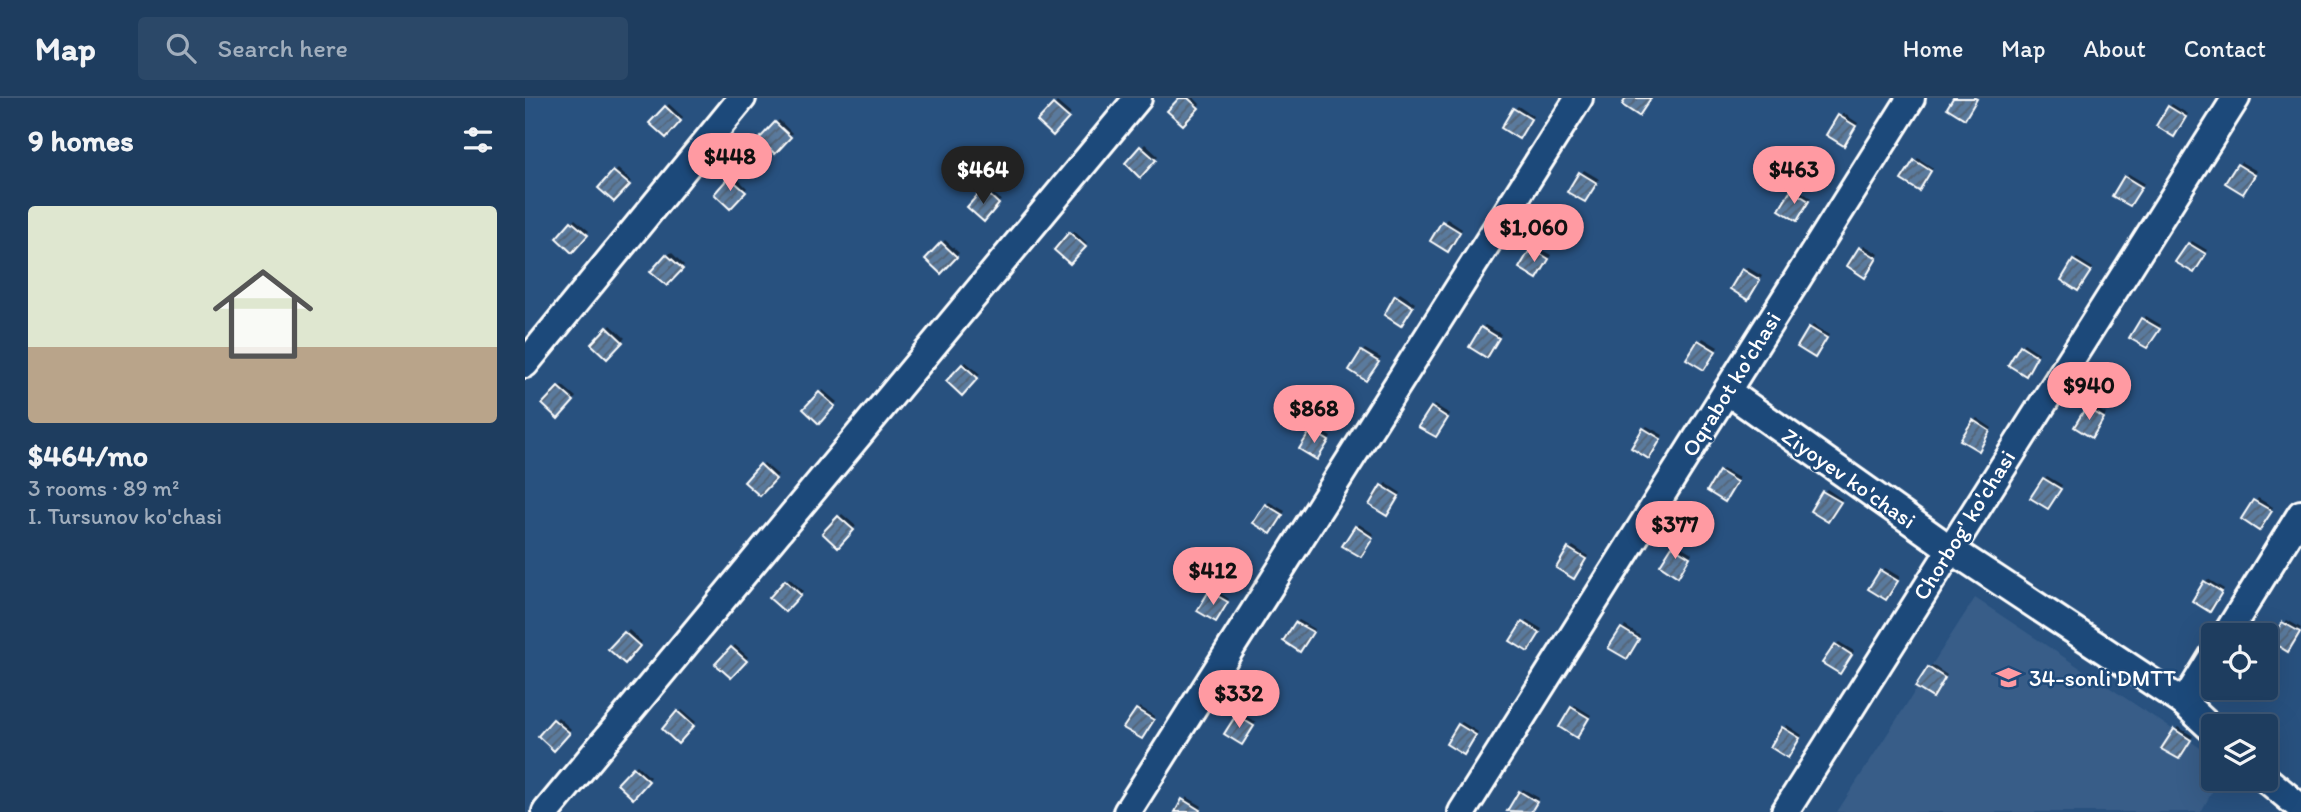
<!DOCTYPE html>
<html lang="en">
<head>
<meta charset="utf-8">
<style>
	body { margin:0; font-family:Itim,sans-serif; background:#2b4868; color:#f1f3f6; height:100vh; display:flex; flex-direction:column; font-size:26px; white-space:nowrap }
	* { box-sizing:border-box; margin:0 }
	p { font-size:23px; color:#a1aebd }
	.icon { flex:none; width:38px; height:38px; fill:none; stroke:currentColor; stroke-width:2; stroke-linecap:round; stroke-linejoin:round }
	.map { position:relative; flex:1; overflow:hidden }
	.drawer { display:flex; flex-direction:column; background:#1e3d5f; width:525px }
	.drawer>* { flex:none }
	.controls { position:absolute; left:1676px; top:525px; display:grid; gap:14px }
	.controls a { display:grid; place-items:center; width:77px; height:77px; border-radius:7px; background:#1e3d5f; box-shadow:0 7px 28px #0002,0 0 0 2px #3c5674; font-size:35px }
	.price { position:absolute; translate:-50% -60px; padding:0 16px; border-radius:24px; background:#ff9aa2; color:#111; font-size:23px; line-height:46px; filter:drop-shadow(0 2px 4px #0008) }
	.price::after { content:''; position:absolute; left:50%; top:42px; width:21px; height:16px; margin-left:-10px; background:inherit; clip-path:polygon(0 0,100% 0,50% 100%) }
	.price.selected { background:#222; color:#fff }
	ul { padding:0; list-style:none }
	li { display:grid; align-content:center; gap:14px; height:371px; padding:0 28px }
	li+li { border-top:2px solid #3c5674 }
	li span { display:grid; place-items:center; height:217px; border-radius:7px; color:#555 }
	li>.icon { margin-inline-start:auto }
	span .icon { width:126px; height:126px; fill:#fffc; stroke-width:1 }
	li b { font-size:30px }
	h2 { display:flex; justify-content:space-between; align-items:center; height:84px; padding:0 28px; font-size:30px }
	header { display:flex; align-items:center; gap:42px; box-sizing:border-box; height:98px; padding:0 35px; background:#1e3d5f; border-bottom:2px solid #3c5674 }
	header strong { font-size:33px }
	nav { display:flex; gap:38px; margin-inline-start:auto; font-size:24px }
	.search { width:490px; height:63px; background:#2b4868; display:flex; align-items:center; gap:18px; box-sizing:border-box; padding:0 24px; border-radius:7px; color:#a1aebd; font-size:26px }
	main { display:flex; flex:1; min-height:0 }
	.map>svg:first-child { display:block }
	.built { fill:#375d88 }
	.shadow { fill:#0007 }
	.building { fill:url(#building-hatch); stroke:#fff; stroke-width:2 }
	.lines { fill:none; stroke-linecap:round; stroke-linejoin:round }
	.street-casing { stroke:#fff; stroke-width:32 }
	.street { stroke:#1f4a7a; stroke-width:26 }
	.labels { text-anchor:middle; stroke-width:5; stroke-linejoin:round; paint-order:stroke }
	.street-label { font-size:23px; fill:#fff; stroke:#1f4a7a }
	.poi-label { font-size:23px; fill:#fff; stroke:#1f4a7a; text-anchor:start }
</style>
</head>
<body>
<header>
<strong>Map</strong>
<div class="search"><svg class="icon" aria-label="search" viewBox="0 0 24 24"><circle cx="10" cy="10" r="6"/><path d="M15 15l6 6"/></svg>Search here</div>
<nav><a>Home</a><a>Map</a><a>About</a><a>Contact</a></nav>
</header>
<main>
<section class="drawer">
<h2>9 homes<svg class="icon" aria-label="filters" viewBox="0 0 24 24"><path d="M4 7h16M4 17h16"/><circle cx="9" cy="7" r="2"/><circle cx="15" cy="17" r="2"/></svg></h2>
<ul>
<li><span style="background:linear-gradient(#dfe7d0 65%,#b9a48a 0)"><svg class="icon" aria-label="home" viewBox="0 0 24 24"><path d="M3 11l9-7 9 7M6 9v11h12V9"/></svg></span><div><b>$464/mo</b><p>3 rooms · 89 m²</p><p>I. Tursunov ko'chasi</p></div></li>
</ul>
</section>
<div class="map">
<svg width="1776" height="714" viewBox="0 0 1776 714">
	<defs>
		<pattern id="building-hatch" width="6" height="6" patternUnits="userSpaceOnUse" patternTransform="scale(1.75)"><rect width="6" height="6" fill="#5a7a9d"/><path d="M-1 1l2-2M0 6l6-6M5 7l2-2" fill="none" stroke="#536374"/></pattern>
	</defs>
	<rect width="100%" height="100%" fill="#28517f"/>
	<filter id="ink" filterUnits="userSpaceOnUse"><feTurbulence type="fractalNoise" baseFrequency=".0143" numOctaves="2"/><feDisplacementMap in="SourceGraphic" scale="14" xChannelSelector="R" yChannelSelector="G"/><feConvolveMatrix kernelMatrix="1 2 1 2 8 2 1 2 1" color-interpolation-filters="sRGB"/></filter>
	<g filter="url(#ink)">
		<polygon class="built" points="1450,500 1689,659 1689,681 1694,681 1676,714 1312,714"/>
		<g class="shadow">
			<polygon points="656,0 669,0 675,6 658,25"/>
			<polygon points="532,4 546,16 528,36 514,23"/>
			<polygon points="144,6 158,19 141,38 127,25"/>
			<polygon points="1647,6 1663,16 1651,33 1644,9"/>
			<polygon points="993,8 1008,18 997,36 990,11"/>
			<polygon points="1318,15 1333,25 1322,43 1315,18"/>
			<polygon points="254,22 267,35 250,54 236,41"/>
			<polygon points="620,46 633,58 615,77 602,65"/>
			<polygon points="1393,60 1408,70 1397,88 1390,63"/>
			<polygon points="1716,64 1732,73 1720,91 1713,67"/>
			<polygon points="93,71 106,83 89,102 75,90"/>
			<polygon points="1059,72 1074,81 1063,99 1044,93"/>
			<polygon points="1604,76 1619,85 1608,103 1589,97"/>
			<polygon points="209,77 222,90 205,109 191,96"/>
			<polygon points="462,90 476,102 458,121 445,109"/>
			<polygon points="1271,90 1286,100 1272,121 1268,93"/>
			<polygon points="50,121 64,133 47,152 33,140"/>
			<polygon points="922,121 937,131 926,148 919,124"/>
			<polygon points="549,133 562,145 545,164 531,151"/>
			<polygon points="420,142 434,155 416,174 402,161"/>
			<polygon points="1667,143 1682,152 1671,170 1653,164"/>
			<polygon points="1339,147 1354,156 1343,174 1324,168"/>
			<polygon points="1010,148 1026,157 1015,175 1007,151"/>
			<polygon points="146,154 159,167 142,186 128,174"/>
			<polygon points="1552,160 1568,170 1556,188 1549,163"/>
			<polygon points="1222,169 1237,178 1226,196 1219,172"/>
			<polygon points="875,195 890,205 876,226 872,198"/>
			<polygon points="1621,218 1636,227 1625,245 1618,221"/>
			<polygon points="86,227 100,240 82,258 69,246"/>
			<polygon points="960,227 976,236 964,254 957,230"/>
			<polygon points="1288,227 1304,237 1293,255 1285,230"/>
			<polygon points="1178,240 1193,249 1182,267 1163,261"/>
			<polygon points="1499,245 1514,255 1503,273 1496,248"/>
			<polygon points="840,251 856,260 844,278 837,254"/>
			<polygon points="441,264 455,276 437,295 424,283"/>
			<polygon points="37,287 51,299 33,318 20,306"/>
			<polygon points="298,292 312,304 294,323 281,311"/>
			<polygon points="910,307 925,316 911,337 907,310"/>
			<polygon points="1565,307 1581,316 1570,335 1562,310"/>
			<polygon points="1452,320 1467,330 1456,348 1449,323"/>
			<polygon points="1122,328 1138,337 1127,356 1119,331"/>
			<polygon points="791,330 806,339 795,357 777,351"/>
			<polygon points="239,365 253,377 235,396 222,384"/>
			<polygon points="1198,371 1214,380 1203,399 1195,374"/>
			<polygon points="1522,378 1537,387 1526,406 1519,381"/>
			<polygon points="861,385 876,395 865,412 858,388"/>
			<polygon points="1302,391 1317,401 1306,419 1299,394"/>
			<polygon points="1733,400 1748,409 1737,427 1719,421"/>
			<polygon points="744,404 760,413 749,431 730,425"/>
			<polygon points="317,416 331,428 313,447 300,435"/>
			<polygon points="834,426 849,436 838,454 831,429"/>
			<polygon points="1152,446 1167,455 1156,474 1137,467"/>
			<polygon points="1048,448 1063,458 1052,476 1045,451"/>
			<polygon points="1360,470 1375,479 1364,497 1345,491"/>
			<polygon points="264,480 278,493 260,512 246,500"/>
			<polygon points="1683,481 1699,491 1687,508 1680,484"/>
			<polygon points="689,491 704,501 694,519 686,494"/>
			<polygon points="774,522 790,531 778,549 771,525"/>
			<polygon points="1002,522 1017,531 1006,549 988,543"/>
			<polygon points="1762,522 1776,530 1766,549 1748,543"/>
			<polygon points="1100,528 1115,538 1104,555 1097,531"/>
			<polygon points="104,532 117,544 100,563 86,551"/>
			<polygon points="1314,544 1329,553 1318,571 1311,547"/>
			<polygon points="210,547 223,559 206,578 192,566"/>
			<polygon points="1407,567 1422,577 1411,595 1404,570"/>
			<polygon points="1050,607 1066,617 1054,635 1047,611"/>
			<polygon points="615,609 630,618 620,636 612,612"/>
			<polygon points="157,612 171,624 153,643 139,630"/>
			<polygon points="715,615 731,624 719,642 701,636"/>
			<polygon points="33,619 46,631 29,650 15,638"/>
			<polygon points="937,624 953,634 942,652 934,627"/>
			<polygon points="1262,627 1277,637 1266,655 1259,631"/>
			<polygon points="1653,629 1668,638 1654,659 1650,632"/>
			<polygon points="112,667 125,679 108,698 94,686"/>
			<polygon points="998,691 1014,700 1005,714 987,714 984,712"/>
			<polygon points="662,699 677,708 674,714 652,714"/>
		</g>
		<g class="building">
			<polygon points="654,0 663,0 674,10 658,27 642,13"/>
			<polygon points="1101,0 1126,0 1114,18 1097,7"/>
			<polygon points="1428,0 1450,0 1452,1 1440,21 1422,10"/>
			<polygon points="528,6 544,20 528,38 512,23"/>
			<polygon points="140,8 156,23 141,40 124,25"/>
			<polygon points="1643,8 1661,19 1649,39 1631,28"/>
			<polygon points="988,10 1006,21 994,41 976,30"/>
			<polygon points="1313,17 1331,28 1319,48 1301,37"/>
			<polygon points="250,24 266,39 250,56 234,41"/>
			<polygon points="615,48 631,62 615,80 600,65"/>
			<polygon points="1389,62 1406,73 1394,93 1376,82"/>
			<polygon points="1712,66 1730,77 1718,96 1700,85"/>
			<polygon points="88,73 105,87 89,104 73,90"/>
			<polygon points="1054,74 1072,85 1060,104 1042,94"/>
			<polygon points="1599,78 1617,89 1605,108 1587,98"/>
			<polygon points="204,79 221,94 205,111 189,96"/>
			<polygon points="458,91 474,106 459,124 442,109"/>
			<polygon points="1266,92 1284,103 1272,123 1254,112"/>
			<polygon points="46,123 63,137 47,155 31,140"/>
			<polygon points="917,123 935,134 923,154 905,143"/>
			<polygon points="544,134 561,149 545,166 529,152"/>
			<polygon points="416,144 432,159 416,176 400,161"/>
			<polygon points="1663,145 1681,156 1669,175 1650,164"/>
			<polygon points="1334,149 1352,160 1340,180 1322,168"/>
			<polygon points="1006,150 1024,161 1012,181 994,170"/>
			<polygon points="141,156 158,171 142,188 125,174"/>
			<polygon points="1548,162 1566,173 1553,193 1536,182"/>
			<polygon points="1217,171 1235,182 1223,202 1205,191"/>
			<polygon points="870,197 888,209 876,228 859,217"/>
			<polygon points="1616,220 1635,231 1622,250 1604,240"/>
			<polygon points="82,229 98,244 82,261 66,246"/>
			<polygon points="956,229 974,240 962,260 944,249"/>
			<polygon points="1284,229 1302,240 1290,260 1272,249"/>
			<polygon points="1173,242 1191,253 1179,272 1161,261"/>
			<polygon points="1495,247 1512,258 1501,278 1483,267"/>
			<polygon points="836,253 854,264 841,283 824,272"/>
			<polygon points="437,266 453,280 437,298 421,283"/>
			<polygon points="33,289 49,303 33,321 17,306"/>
			<polygon points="294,294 310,308 294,326 278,311"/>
			<polygon points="906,309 923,320 911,339 893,329"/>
			<polygon points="1561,309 1579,320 1567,340 1549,329"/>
			<polygon points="1448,322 1465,333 1454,353 1435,342"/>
			<polygon points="1118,330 1136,341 1124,361 1106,350"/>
			<polygon points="786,332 804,343 792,362 774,351"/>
			<polygon points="235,366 251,381 235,398 219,384"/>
			<polygon points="1194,373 1212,384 1200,404 1182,393"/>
			<polygon points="1518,380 1536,391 1523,411 1505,400"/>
			<polygon points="856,387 874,398 862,418 844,407"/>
			<polygon points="1297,393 1316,404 1303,424 1285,413"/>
			<polygon points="1728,402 1747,413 1734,433 1716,421"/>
			<polygon points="740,406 758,417 746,436 728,425"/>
			<polygon points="313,418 329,432 313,450 297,435"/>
			<polygon points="830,428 848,440 836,459 817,448"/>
			<polygon points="1147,448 1165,459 1153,479 1135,467"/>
			<polygon points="1043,450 1061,461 1049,481 1031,470"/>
			<polygon points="1355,472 1373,483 1361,502 1343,491"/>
			<polygon points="260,482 276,497 260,514 244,500"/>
			<polygon points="1679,483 1697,494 1685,514 1667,503"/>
			<polygon points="684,493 703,504 691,524 672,513"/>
			<polygon points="770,524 788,534 775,554 758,543"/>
			<polygon points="997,524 1015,535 1003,554 985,543"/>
			<polygon points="1757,524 1775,534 1763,554 1745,543"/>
			<polygon points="1096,530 1114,541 1102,561 1083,550"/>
			<polygon points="99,534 115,548 100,566 83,551"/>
			<polygon points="1310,546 1327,557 1315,576 1297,565"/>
			<polygon points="206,549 222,563 206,580 190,566"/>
			<polygon points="1403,569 1420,580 1408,600 1390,589"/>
			<polygon points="1046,609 1064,620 1052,640 1034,629"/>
			<polygon points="611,611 629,622 617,641 598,630"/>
			<polygon points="152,613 169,628 153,646 137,631"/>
			<polygon points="711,617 729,628 717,647 699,636"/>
			<polygon points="28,621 45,635 29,653 13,638"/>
			<polygon points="933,626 951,637 939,657 921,646"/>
			<polygon points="1257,629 1275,640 1263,660 1245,649"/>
			<polygon points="1649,631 1666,642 1654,661 1636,651"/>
			<polygon points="108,669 124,683 108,701 92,686"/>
			<polygon points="994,693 1012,704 1006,714 982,713"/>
			<polygon points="657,701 675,712 674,714 650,714"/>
		</g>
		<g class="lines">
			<defs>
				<g id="street">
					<polyline points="0,266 217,0"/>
					<polyline points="1202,293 1424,450 1659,605 1689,633"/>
					<polyline points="1701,537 1776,416"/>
					<polyline points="1659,605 1689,556"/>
					<polyline points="1741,681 1776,710"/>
					<polyline points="21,714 613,0"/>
					<polyline points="602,714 1054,0"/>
					<polyline points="937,714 1386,0"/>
					<polyline points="1260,714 1711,0"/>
				</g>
			</defs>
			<use href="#street" class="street-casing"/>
			<use href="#street" class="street"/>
		</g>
	</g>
	<defs>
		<symbol id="school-bare" viewBox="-9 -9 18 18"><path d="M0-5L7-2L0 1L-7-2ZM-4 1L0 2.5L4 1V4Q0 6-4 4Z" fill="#ff9aa2" stroke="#1f4a7a" stroke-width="2.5" paint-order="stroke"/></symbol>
	</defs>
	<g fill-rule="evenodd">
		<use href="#school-bare" x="1466" y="562" width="35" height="35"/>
	</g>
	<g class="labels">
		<g class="street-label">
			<text transform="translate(1206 286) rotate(-58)" y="8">Oqrabot ko'chasi</text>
			<text transform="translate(1324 380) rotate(35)" y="8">Ziyoyev ko'chasi</text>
			<text transform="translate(1439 427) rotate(-58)" y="8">Chorbog' ko'chasi</text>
		</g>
		<g class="poi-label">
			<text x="1504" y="588">34-sonli DMTT</text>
		</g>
	</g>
</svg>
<div class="controls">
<a><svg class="icon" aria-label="locate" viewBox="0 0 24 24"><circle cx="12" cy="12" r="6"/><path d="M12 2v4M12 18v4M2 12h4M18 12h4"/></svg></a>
<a><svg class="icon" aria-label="layers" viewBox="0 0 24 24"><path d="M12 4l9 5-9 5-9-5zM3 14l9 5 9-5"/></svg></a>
</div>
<b class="price" style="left:205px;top:95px">$448</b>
<b class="price selected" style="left:458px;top:108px">$464</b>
<b class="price" style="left:1269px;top:108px">$463</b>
<b class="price" style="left:1009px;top:166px">$1,060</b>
<b class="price" style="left:1564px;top:324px">$940</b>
<b class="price" style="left:789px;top:347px">$868</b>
<b class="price" style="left:1150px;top:463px">$377</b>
<b class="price" style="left:688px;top:509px">$412</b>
<b class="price" style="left:714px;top:632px">$332</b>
</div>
</main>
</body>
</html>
